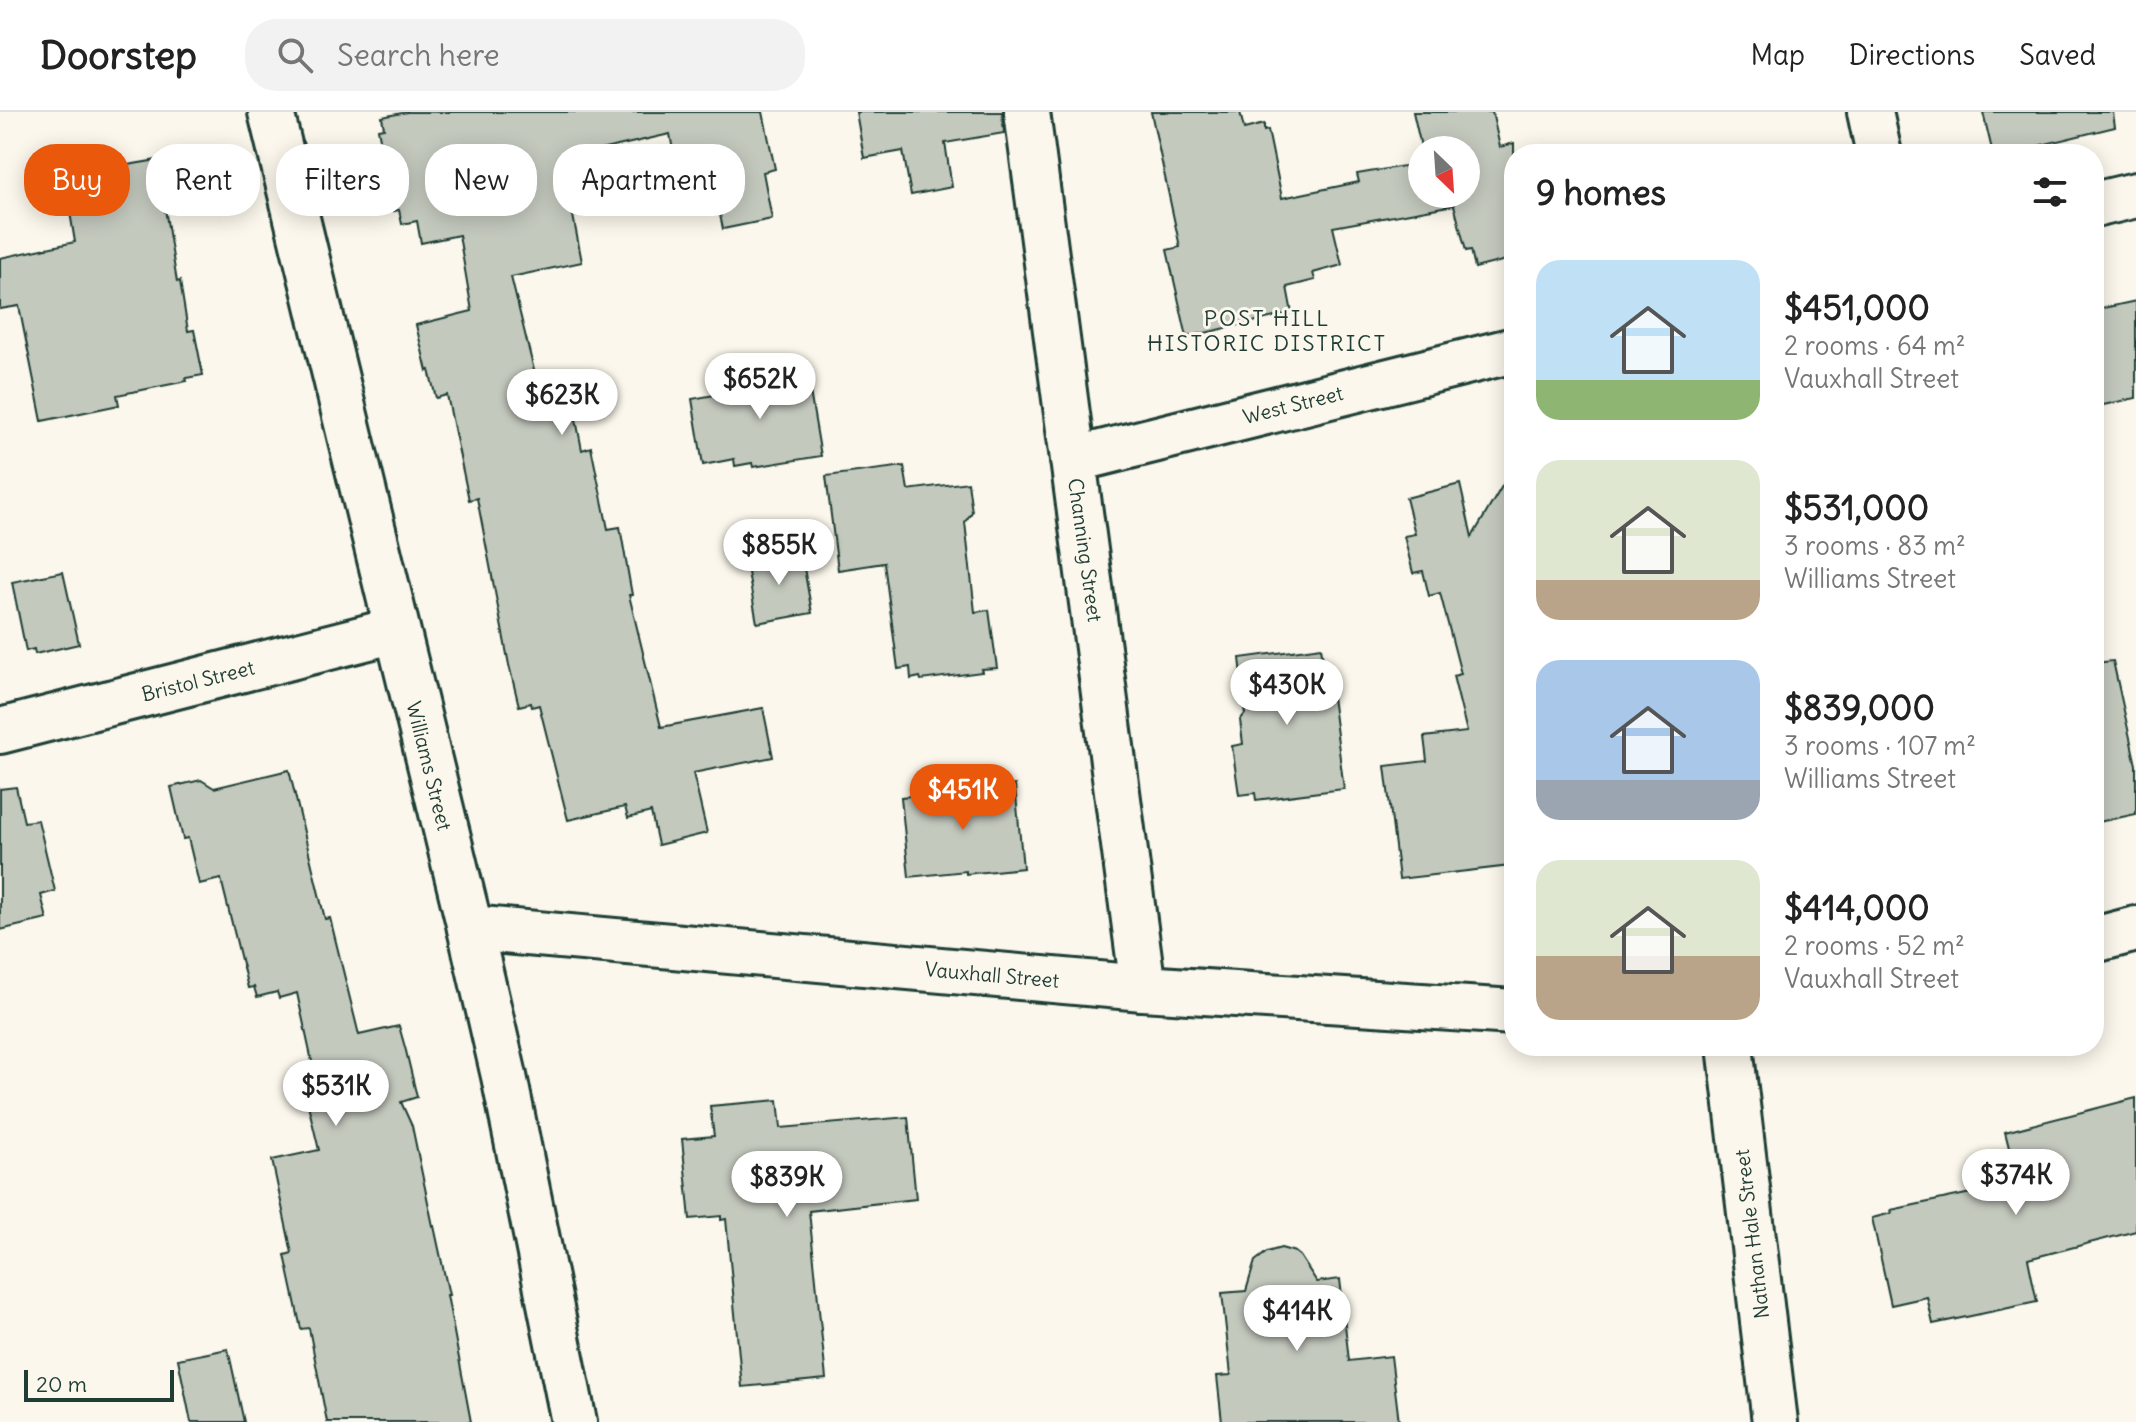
<!DOCTYPE html>
<html lang="en">
<head>
<meta charset="utf-8">
<style>
	body { margin:0; font-family:Delius,sans-serif; background:#f2f2f2; color:#222; height:100vh; display:flex; flex-direction:column; font-size:30px; white-space:nowrap }
	* { box-sizing:border-box; margin:0 }
	p { font-size:26px; color:#767676 }
	.icon { flex:none; width:44px; height:44px; fill:none; stroke:currentColor; stroke-width:2; stroke-linecap:round; stroke-linejoin:round }
	.map { position:relative; flex:1; overflow:hidden }
	.drawer { position:absolute; left:1504px; top:32px; width:600px; height:912px; display:flex; flex-direction:column; background:#fff; border-radius:32px; box-shadow:0 4px 20px #0003 }
	.drawer>* { flex:none }
	.guide { position:absolute; left:24px; top:32px; width:760px; height:72px; display:flex; gap:16px }
	.needle { width:52px; rotate:155deg }
	.tools { position:absolute; left:1408px; top:24px; display:grid; gap:16px }
	.tools a { display:grid; place-items:center; width:72px; height:72px; border-radius:50%; background:#fff; box-shadow:0 4px 20px #0003; font-size:40px }
	.scale { position:absolute; left:24px; bottom:20px; width:150px; box-sizing:border-box; padding-left:8px; border:4px solid #1f3d34; border-top:0; font-size:22px; line-height:28px; white-space:nowrap; color:#1f3d34; -webkit-text-stroke:6px #fbf7ec; paint-order:stroke }
	.price { position:absolute; translate:-50% -68px; padding:0 18px; border-radius:28px; background:#fff; color:#222; font-size:26px; line-height:52px; filter:drop-shadow(0 2px 4px #0008) }
	.price::after { content:''; position:absolute; left:50%; top:48px; width:24px; height:18px; margin-left:-12px; background:inherit; clip-path:polygon(0 0,100% 0,50% 100%) }
	.price.active { background:#ea580c; color:#fff }
	ul { padding:0; list-style:none }
	li { display:flex; align-items:center; gap:24px; height:200px; padding:0 32px }
	li span { display:grid; place-items:center; flex:none; width:224px; height:160px; border-radius:24px; color:#555 }
	li>.icon { margin-inline-start:auto }
	span .icon { width:96px; height:96px; fill:#fffc; stroke-width:1 }
	li b { font-size:34px }
	h2 { display:flex; justify-content:space-between; align-items:center; height:96px; padding:0 32px; font-size:34px }
	.chip { padding:0 28px; border-radius:32px; background:#fff; box-shadow:0 4px 20px #0003; font-size:28px; line-height:72px }
	.chip.active { background:#ea580c; color:#fff }
	header { display:flex; align-items:center; gap:48px; box-sizing:border-box; height:112px; padding:0 40px; background:#fff; border-bottom:2px solid #e0e0e0 }
	header strong { font-size:38px }
	nav { display:flex; gap:44px; margin-inline-start:auto; font-size:28px }
	.search { width:560px; height:72px; background:#f2f2f2; display:flex; align-items:center; gap:20px; box-sizing:border-box; padding:0 28px; border-radius:32px; color:#767676; font-size:30px }
	.map>svg:first-child { display:block }
	.building { fill:#c4c9be; stroke:#1f3d34; stroke-width:2 }
	.lines { fill:none; stroke-linecap:round; stroke-linejoin:round }
	.minor-casing { stroke:#1f3d34; stroke-width:50 }
	.tertiary-casing { stroke:#1f3d34; stroke-width:50 }
	.minor { stroke:#fbf7ec; stroke-width:44 }
	.tertiary { stroke:#fbf7ec; stroke-width:44 }
	.labels { text-anchor:middle; stroke-width:6; stroke-linejoin:round; paint-order:stroke }
	.street-label { font-size:20px; fill:#1f3d34; stroke:#fbf7ec }
	.neighbourhood-label { font-size:22px; letter-spacing:2px; fill:#1f3d34; stroke:#fbf7ec }
</style>
</head>
<body>
<header>
<strong>Doorstep</strong>
<div class="search"><svg class="icon" aria-label="search" viewBox="0 0 24 24"><circle cx="10" cy="10" r="6"/><path d="M15 15l6 6"/></svg>Search here</div>
<nav><a>Map</a><a>Directions</a><a>Saved</a></nav>
</header>
<div class="map">
<svg width="2136" height="1310" viewBox="0 0 2136 1310">
	<rect width="100%" height="100%" fill="#fbf7ec"/>
	<filter id="ink" filterUnits="userSpaceOnUse"><feTurbulence type="fractalNoise" baseFrequency=".0125" numOctaves="2"/><feDisplacementMap in="SourceGraphic" scale="16" xChannelSelector="R" yChannelSelector="G"/><feConvolveMatrix kernelMatrix="1 2 1 2 8 2 1 2 1" color-interpolation-filters="sRGB"/></filter>
	<g filter="url(#ink)">
		<g class="building">
			<polygon points="407,0 763,0 775,57 763,60 772,107 723,117 713,70 699,73 696,55 677,60 670,22 587,41 592,70 576,73 579,86 570,88 582,150 511,165 545,303 574,297 582,338 591,335 608,417 620,415 632,483 629,483 661,615 763,596 773,645 693,661 707,721 658,733 651,700 628,706 625,695 568,708 539,593 532,595 531,591 519,594 509,553 477,386 469,388 447,283 436,286 429,258 427,259 416,213 472,199 459,123 421,131 417,109 402,112 399,98 394,99 378,17 384,16 382,5"/>
			<polygon points="856,0 1002,0 1004,21 945,31 952,75 911,83 903,39 864,46"/>
			<polygon points="1151,0 1240,0 1244,17 1264,12 1264,19 1268,18 1282,86 1359,70 1357,62 1422,51 1422,82 1466,82 1466,38 1422,39 1413,0 1492,0 1500,35 1514,31 1514,146 1475,156 1471,138 1466,139 1454,93 1333,115 1342,153 1313,161 1315,168 1287,175 1292,201 1187,225 1167,138 1180,135"/>
			<polygon points="1983,0 2113,0 2115,15 2005,42 1993,42"/>
			<polygon points="157,48 177,170 180,169 188,219 194,218 203,263 186,266 187,269 117,283 119,293 42,309 19,194 0,197 0,146 75,130 64,64"/>
			<polygon points="2136,189 2136,286 2094,295 2094,198"/>
			<polygon points="805,250 821,344 753,355 752,351 735,354 734,347 703,353 692,287 742,278 741,272 769,266 767,257"/>
			<polygon points="904,354 908,378 968,370 972,400 965,410 975,500 989,498 997,556 981,557 982,560 921,568 920,565 911,567 910,555 898,557 884,451 838,458 826,364"/>
			<polygon points="1514,354 1514,721 1506,722 1510,754 1399,767 1385,654 1427,649 1424,625 1467,620 1453,564 1461,562 1440,481 1429,484 1423,459 1413,461 1404,424 1415,422 1406,386 1460,372 1472,425"/>
			<polygon points="801,439 812,501 757,511 746,449"/>
			<polygon points="63,460 79,532 35,542 34,537 26,539 12,470"/>
			<polygon points="1321,535 1327,577 1331,577 1344,677 1256,688 1255,681 1239,683 1232,634 1243,632 1240,608 1245,602 1243,589 1245,589 1240,546"/>
			<polygon points="2113,549 2136,653 2136,702 2094,711 2094,551"/>
			<polygon points="289,658 325,807 330,806 359,923 399,914 406,939 417,985 401,990 412,1014 433,1114 434,1114 449,1183 447,1183 471,1310 327,1310 309,1216 301,1217 285,1143 292,1141 272,1048 319,1038 303,972 316,968 297,881 279,886 277,880 257,885 254,875 248,876 221,767 199,772 188,726 183,727 171,675 201,668 214,676"/>
			<polygon points="1015,673 1023,756 966,762 966,759 909,765 901,685"/>
			<polygon points="16,675 24,710 38,708 55,779 41,783 47,807 0,818 0,677"/>
			<polygon points="2136,986 2136,1119 2028,1147 2037,1190 1933,1212 1927,1185 1891,1193 1872,1106 1892,1101 1891,1098 2018,1071 2005,1020"/>
			<polygon points="778,988 781,1016 908,1005 916,1087 809,1099 826,1267 742,1275 726,1107 721,1108 721,1104 690,1107 682,1027 714,1024 710,994"/>
			<polygon points="1281,1136 1295,1140 1300,1144 1317,1170 1340,1167 1349,1249 1391,1244 1399,1310 1222,1310 1217,1264 1231,1263 1222,1181 1246,1179 1255,1149 1267,1140"/>
			<polygon points="228,1237 244,1310 191,1310 178,1247"/>
		</g>
		<g class="lines">
			<defs>
				<g id="minor">
					<polyline points="1027,0 1143,876"/>
					<polyline points="1870,0 1879,42"/>
					<polyline points="2094,93 2136,83"/>
					<polyline points="1073,348 1514,238"/>
					<polyline points="0,619 396,518"/>
					<polyline points="470,816 1143,876 1514,900"/>
					<polyline points="2094,828 2136,817"/>
					<polyline points="1730,934 1775,1310"/>
				</g>
				<polyline id="tertiary" points="271,0 470,816 504,964 574,1310"/>
			</defs>
			<use href="#minor" class="minor-casing"/>
			<use href="#tertiary" class="tertiary-casing"/>
			<use href="#minor" class="minor"/>
			<use href="#tertiary" class="tertiary"/>
		</g>
	</g>
	<g class="labels">
		<g class="street-label">
			<text transform="translate(1293 293) rotate(-14)" y="7">West Street</text>
			<text transform="translate(1085 438) rotate(82)" y="7">Channing Street</text>
			<text transform="translate(198 569) rotate(-14)" y="7">Bristol Street</text>
			<text transform="translate(429 654) rotate(76)" y="7">Williams Street</text>
			<text transform="translate(992 863) rotate(5)" y="7">Vauxhall Street</text>
			<text transform="translate(1752 1122) rotate(-97)" y="7">Nathan Hale Street</text>
		</g>
		<g class="neighbourhood-label">
			<text x="1267" y="214">POST HILL<tspan x="1267" dy="25">HISTORIC DISTRICT</tspan></text>
		</g>
	</g>
</svg>
<div class="tools">
<a><svg class="needle" viewBox="-14 -14 28 28"><path d="M0-13l5 13h-10z" fill="#e53935"/><path d="M0 13l5-13h-10z" fill="#767676"/></svg></a>
</div>
<div class="scale">20 m</div>
<b class="price" style="left:760px;top:309px">$652K</b>
<b class="price" style="left:562px;top:325px">$623K</b>
<b class="price" style="left:779px;top:475px">$855K</b>
<b class="price" style="left:1287px;top:615px">$430K</b>
<b class="price active" style="left:963px;top:720px">$451K</b>
<b class="price" style="left:336px;top:1016px">$531K</b>
<b class="price" style="left:2016px;top:1105px">$374K</b>
<b class="price" style="left:787px;top:1107px">$839K</b>
<b class="price" style="left:1297px;top:1241px">$414K</b>
<div class="guide">
<a class="chip active">Buy</a>
<a class="chip">Rent</a>
<a class="chip">Filters</a>
<a class="chip">New</a>
<a class="chip">Apartment</a>
</div>
<section class="drawer">
<h2>9 homes<svg class="icon" aria-label="filters" viewBox="0 0 24 24"><path d="M4 7h16M4 17h16"/><circle cx="9" cy="7" r="2"/><circle cx="15" cy="17" r="2"/></svg></h2>
<ul>
<li><span style="background:linear-gradient(#bfe0f5 75%,#8fb573 0)"><svg class="icon" aria-label="home" viewBox="0 0 24 24"><path d="M3 11l9-7 9 7M6 9v11h12V9"/></svg></span><div><b>$451,000</b><p>2 rooms · 64 m²</p><p>Vauxhall Street</p></div></li>
<li><span style="background:linear-gradient(#dfe7d0 75%,#b9a48a 0)"><svg class="icon" aria-label="home" viewBox="0 0 24 24"><path d="M3 11l9-7 9 7M6 9v11h12V9"/></svg></span><div><b>$531,000</b><p>3 rooms · 83 m²</p><p>Williams Street</p></div></li>
<li><span style="background:linear-gradient(#a9c7e8 75%,#9aa5b1 0)"><svg class="icon" aria-label="home" viewBox="0 0 24 24"><path d="M3 11l9-7 9 7M6 9v11h12V9"/></svg></span><div><b>$839,000</b><p>3 rooms · 107 m²</p><p>Williams Street</p></div></li>
<li><span style="background:linear-gradient(#dfe7d0 60%,#b9a48a 0)"><svg class="icon" aria-label="home" viewBox="0 0 24 24"><path d="M3 11l9-7 9 7M6 9v11h12V9"/></svg></span><div><b>$414,000</b><p>2 rooms · 52 m²</p><p>Vauxhall Street</p></div></li>
</ul>
</section>
</div>
</body>
</html>
